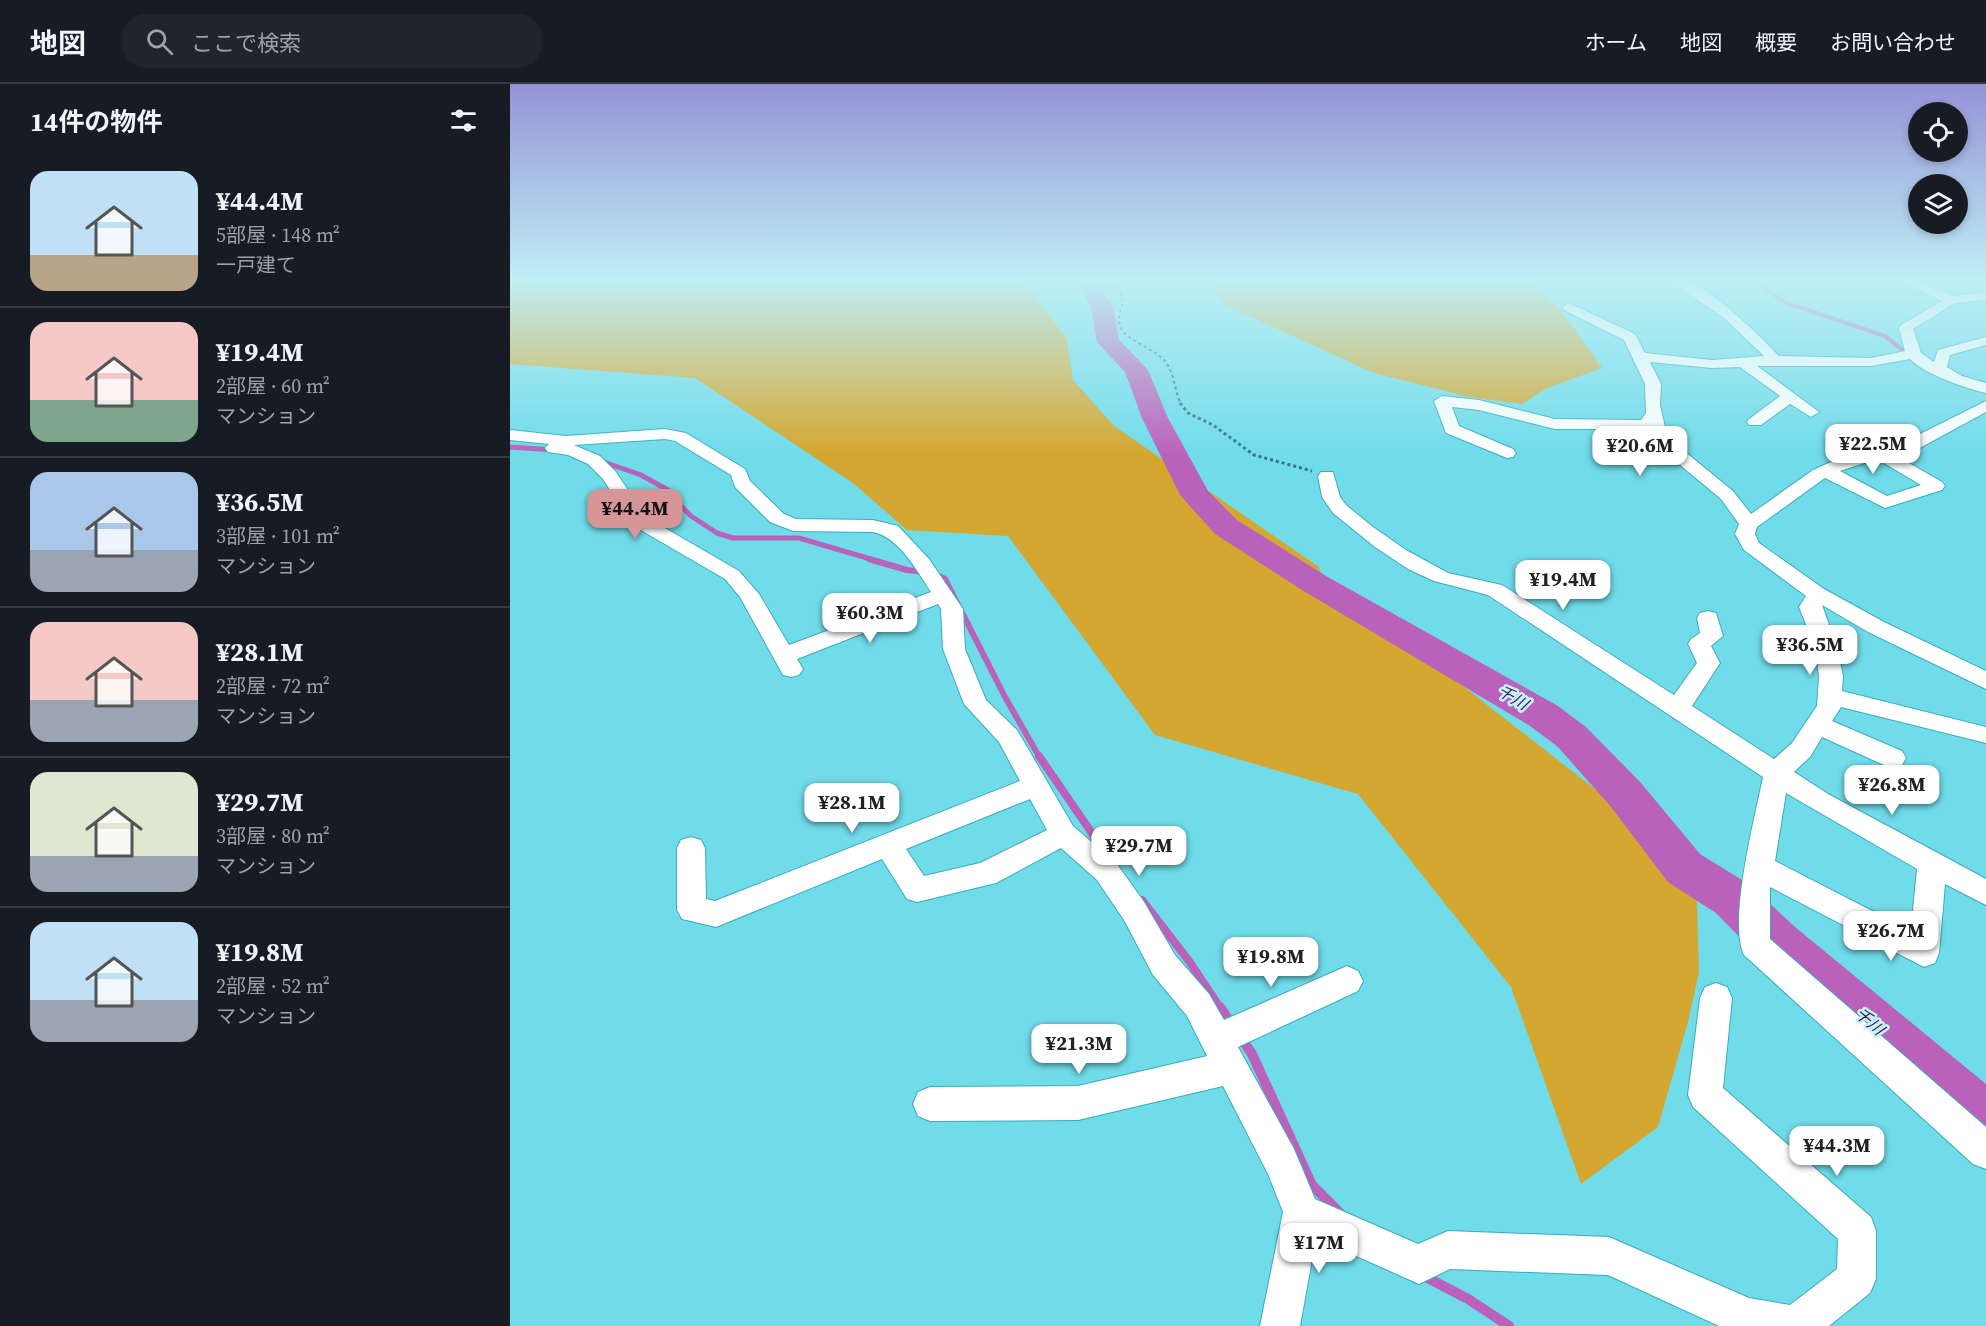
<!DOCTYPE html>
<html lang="ja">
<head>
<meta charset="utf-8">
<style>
	body { margin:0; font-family:"Source Serif 4","Noto Sans JP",serif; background:#20242c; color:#f1f3f6; height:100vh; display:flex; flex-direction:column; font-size:22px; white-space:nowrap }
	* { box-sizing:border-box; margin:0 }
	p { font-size:20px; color:#9ea1a6 }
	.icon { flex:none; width:33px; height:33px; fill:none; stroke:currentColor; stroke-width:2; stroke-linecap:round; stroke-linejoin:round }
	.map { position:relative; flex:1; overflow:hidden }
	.side { display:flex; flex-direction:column; background:#171b24; width:510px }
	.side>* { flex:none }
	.buttons { position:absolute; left:1398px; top:18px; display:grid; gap:12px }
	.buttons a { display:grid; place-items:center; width:60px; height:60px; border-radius:50%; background:#171b24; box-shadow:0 3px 9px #0003; font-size:30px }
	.price { position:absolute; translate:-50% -51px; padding:0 14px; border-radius:12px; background:#fff; color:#222; font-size:20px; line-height:39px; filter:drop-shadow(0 2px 3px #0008) }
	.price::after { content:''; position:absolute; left:50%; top:36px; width:18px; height:14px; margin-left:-9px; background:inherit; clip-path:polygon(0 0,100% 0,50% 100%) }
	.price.on { background:#d69698; color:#111 }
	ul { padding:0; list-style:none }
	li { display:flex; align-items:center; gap:18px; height:150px; padding:0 30px }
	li+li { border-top:2px solid #363941 }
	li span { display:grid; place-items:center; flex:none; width:168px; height:120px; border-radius:18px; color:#555 }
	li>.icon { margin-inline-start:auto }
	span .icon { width:72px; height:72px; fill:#fffc; stroke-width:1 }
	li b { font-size:26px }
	h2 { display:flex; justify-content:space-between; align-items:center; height:72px; padding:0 30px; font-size:26px }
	header { display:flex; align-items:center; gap:36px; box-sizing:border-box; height:84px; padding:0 30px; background:#171b24; border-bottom:2px solid #363941 }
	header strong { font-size:28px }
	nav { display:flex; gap:33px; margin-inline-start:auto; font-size:21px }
	.search { width:420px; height:54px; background:#20242c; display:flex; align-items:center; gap:15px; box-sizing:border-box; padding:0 21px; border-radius:24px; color:#9ea1a6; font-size:22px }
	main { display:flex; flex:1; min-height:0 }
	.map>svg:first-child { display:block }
	.green { fill:#d4a730 }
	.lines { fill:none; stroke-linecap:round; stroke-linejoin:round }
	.stream-far4 { stroke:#ba62bb; stroke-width:4 }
	.stream-far3 { stroke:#ba62bb; stroke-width:5 }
	.stream-far2 { stroke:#ba62bb; stroke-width:6 }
	.stream-far1 { stroke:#ba62bb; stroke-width:8 }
	.stream { stroke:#ba62bb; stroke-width:10 }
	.river { fill:#ba62bb; fill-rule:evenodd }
	.minor-casing { stroke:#3aacb9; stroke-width:2 }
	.path-far1 { stroke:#34767f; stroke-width:2; stroke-dasharray:3 3; stroke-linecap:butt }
	.path { stroke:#34767f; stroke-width:3; stroke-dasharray:3 3; stroke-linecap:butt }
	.minor { fill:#fff; fill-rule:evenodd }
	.labels { text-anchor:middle; stroke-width:5; stroke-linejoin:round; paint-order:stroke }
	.water-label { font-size:16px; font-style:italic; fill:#48104a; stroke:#c3f3fa }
</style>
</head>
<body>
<header>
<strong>地図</strong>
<div class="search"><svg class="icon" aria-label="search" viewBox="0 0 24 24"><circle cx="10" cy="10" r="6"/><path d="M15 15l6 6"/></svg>ここで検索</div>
<nav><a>ホーム</a><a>地図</a><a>概要</a><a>お問い合わせ</a></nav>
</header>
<main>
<section class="side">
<h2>14件の物件<svg class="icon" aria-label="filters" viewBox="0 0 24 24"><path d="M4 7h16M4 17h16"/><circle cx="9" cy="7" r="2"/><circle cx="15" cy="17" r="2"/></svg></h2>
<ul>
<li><span style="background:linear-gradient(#bfe0f5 70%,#b9a48a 0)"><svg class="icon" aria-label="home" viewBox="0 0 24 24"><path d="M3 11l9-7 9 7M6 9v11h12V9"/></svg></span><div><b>¥44.4M</b><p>5部屋 · 148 m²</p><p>一戸建て</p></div></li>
<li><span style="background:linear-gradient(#f6c9c9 65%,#7fa58c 0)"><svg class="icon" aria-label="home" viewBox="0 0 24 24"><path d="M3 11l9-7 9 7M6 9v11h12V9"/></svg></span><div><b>¥19.4M</b><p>2部屋 · 60 m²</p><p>マンション</p></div></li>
<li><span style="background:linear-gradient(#a9c7e8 65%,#9aa5b1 0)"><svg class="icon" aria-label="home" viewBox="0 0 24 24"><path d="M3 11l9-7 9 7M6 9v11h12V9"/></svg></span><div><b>¥36.5M</b><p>3部屋 · 101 m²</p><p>マンション</p></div></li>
<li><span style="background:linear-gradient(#f6c9c9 65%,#9aa5b1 0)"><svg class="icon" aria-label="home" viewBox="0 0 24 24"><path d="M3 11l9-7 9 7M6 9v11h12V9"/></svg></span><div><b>¥28.1M</b><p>2部屋 · 72 m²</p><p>マンション</p></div></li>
<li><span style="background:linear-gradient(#dfe7d0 70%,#9aa5b1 0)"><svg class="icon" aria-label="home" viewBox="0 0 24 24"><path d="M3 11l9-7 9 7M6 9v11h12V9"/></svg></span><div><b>¥29.7M</b><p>3部屋 · 80 m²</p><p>マンション</p></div></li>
<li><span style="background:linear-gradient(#bfe0f5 65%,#9aa5b1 0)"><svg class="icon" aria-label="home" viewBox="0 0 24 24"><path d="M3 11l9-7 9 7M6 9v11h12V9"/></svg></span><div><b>¥19.8M</b><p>2部屋 · 52 m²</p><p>マンション</p></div></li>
</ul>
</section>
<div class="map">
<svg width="1476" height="1242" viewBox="0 0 1476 1242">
	<rect width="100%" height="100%" fill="#70dbe9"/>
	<g class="green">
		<polygon points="0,196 514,196 557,256 563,296 604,342 809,483 816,510 939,591 1186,784 1189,888 1178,938 1148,1043 1071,1100 1001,903 848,710 645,651 498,452 397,446 343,399 185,294 0,280"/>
		<polygon points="696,196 1018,196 1050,225 1092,284 1035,305 1012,320 959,313 864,289 714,221"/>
	</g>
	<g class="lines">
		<polyline class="stream-far4" points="1244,196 1274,218 1375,252 1399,271"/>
		<g class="stream-far3">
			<polyline points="0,363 45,366"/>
			<polyline points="88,376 131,391 158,406 157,408 181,432 207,449 223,454 289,454 364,476"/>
		</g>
		<polyline class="stream-far2" points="359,475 397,486 423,489 435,495 495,613 530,674"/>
		<g class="stream-far1">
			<polyline points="529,672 601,777"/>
			<polyline points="632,816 679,877 711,925"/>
		</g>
		<g class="stream">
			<polyline points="710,923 722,941"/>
			<polyline points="730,952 742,970 802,1101 830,1129"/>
			<polyline points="912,1191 958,1215 999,1242"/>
		</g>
		<polygon class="river" points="578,196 612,196 610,202 591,206 603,222 609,256 638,286 658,334 698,407 727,436 816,492 1048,622 1076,643 1131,699 1190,770 1240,801 1285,843 1476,1000 1476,1066 1456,1057 1251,875 1206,829 1158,798 1101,723 1048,663 1020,642 792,506 705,450 670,411 632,334 615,288 587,258 581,222 570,202 573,198"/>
		<defs>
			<g id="minor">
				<path d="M1158 196C1162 196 1168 196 1172 196 1198 200 1250 252 1269 272L1361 274 1395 267 1389 244 1391 241 1432 217 1387 196H1405L1443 212 1476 208V216L1445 219 1403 245 1411 269 1424 278 1428 266 1476 253V261L1440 271 1437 283 1452 292 1476 299V309C1455 304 1414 290 1400 275L1361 282H1247L1309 328 1301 333 1280 320 1251 341H1239L1237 338 1239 335 1270 312 1230 283 1202 284 1140 278 1151 300 1150 321 1156 347 1163 358 1223 407 1241 430 1303 386 1330 374 1394 358 1476 317V328L1406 366 1385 371 1432 398 1435 402 1432 406 1375 424 1315 394 1247 443 1245 450 1249 459 1314 505 1374 538 1476 587V605L1358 548 1312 521 1327 563 1333 592 1332 607 1476 643V659L1331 623 1322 637 1392 667 1396 674 1392 681 1383 684 1374 681 1312 653 1300 673 1284 688 1318 710 1476 795V821L1435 800 1429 869 1425 879 1414 883 1260 803V855L1476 1043V1085L1463 1080 1234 871C1218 836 1245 733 1253 693L978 511 924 497 898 485 865 463 823 429 812 413 808 392 811 388H823L830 413 836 421 863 443 896 466 938 489 992 501 1164 611 1187 579 1178 560 1181 555 1190 549 1187 534 1190 529 1198 527 1206 529 1213 552 1201 562 1210 579 1182 622 1264 675 1282 659 1307 622 1309 592 1305 563 1289 523 1296 512 1234 466 1225 450 1229 440 1211 415 1170 381 1120 380 1114 379 1096 363 1098 359 1104 358 1124 370H1157L1150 365 1139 345H1045L969 326 942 323 949 342 1003 365 1006 369 1003 373 997 374 936 349 924 317 932 312 969 316 1045 335 1131 336 1136 329 1135 300 1114 256 1054 226 1052 223 1059 219 1125 250 1135 269 1202 276 1254 272 1214 234ZM1367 375 1411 401 1377 412 1330 387ZM1276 709 1407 785 1401 847 1265 777Z"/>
				<path d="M155 345 176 349 235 385 240 397 274 430 286 435 363 436 388 442 419 475 453 525 455 565 476 616 507 646 563 742 607 780 634 818 665 871 699 910 714 936 837 882 848 887 853 897 848 907 728 963 784 1065 805 1115 908 1160 938 1147 1099 1153 1239 1214 1280 1221 1327 1185 1328 1155 1183 1023 1178 1011 1190 914 1195 903 1206 899 1217 903 1222 914 1213 1004 1361 1133 1366 1147V1195L1360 1209 1319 1242H1209L1098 1191 940 1185 909 1200 806 1154 790 1242H750L773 1128 758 1090 713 1002 568 1036 420 1037 408 1032 403 1020 408 1008 420 1003 568 1002 697 972 677 932 643 891 614 836 587 796 551 764 486 799 407 818 397 815 372 775 206 843 172 835 167 826V764L171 756 181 753 191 756 195 764 196 815 205 817 510 697 489 658 454 620 433 565 431 525 428 520 287 575 293 585 289 591 281 593 273 591 230 513 215 495 122 441 93 395 78 380 58 371 38 368 35 364 39 360 0 356V346L56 352ZM155 355 165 357 221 391 225 403 260 438 283 447 363 448C389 453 407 487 421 508L279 561 249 510 229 487 136 433 106 388 90 372 64 361ZM520 715 537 746 470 779 414 792 396 765Z"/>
			</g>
		</defs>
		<use href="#minor" class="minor-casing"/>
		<path class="path-far1" d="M597 196C628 220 602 222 611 244 616 256 645 265 655 277 665 290 664 306 671 320"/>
		<polyline class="path" points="670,319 678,329 703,341 744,371 802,387"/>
		<use href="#minor" class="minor"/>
	</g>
	<linearGradient id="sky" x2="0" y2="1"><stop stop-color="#9593d6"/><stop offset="0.53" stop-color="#bfeff5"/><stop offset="1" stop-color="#bfeff5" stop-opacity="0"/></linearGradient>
	<rect width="1476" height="370" fill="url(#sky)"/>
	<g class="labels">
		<g class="water-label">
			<text transform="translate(1003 613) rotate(31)" y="6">千川</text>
			<text transform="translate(1360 937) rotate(41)" y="6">千川</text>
		</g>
	</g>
</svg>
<div class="buttons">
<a><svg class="icon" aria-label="locate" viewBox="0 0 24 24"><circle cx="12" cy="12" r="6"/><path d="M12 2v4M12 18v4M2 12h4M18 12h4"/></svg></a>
<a><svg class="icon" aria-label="layers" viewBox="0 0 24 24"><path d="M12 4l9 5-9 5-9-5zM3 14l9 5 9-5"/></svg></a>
</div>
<b class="price" style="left:1363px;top:391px">¥22.5M</b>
<b class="price" style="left:1130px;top:393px">¥20.6M</b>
<b class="price on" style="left:125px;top:456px">¥44.4M</b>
<b class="price" style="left:1053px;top:527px">¥19.4M</b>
<b class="price" style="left:360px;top:560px">¥60.3M</b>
<b class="price" style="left:1300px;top:592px">¥36.5M</b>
<b class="price" style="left:1382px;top:732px">¥26.8M</b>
<b class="price" style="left:342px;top:750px">¥28.1M</b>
<b class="price" style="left:629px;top:793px">¥29.7M</b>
<b class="price" style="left:1381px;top:878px">¥26.7M</b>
<b class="price" style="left:761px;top:904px">¥19.8M</b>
<b class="price" style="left:569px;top:991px">¥21.3M</b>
<b class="price" style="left:1327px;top:1093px">¥44.3M</b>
<b class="price" style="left:809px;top:1190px">¥17M</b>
</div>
</main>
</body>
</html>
